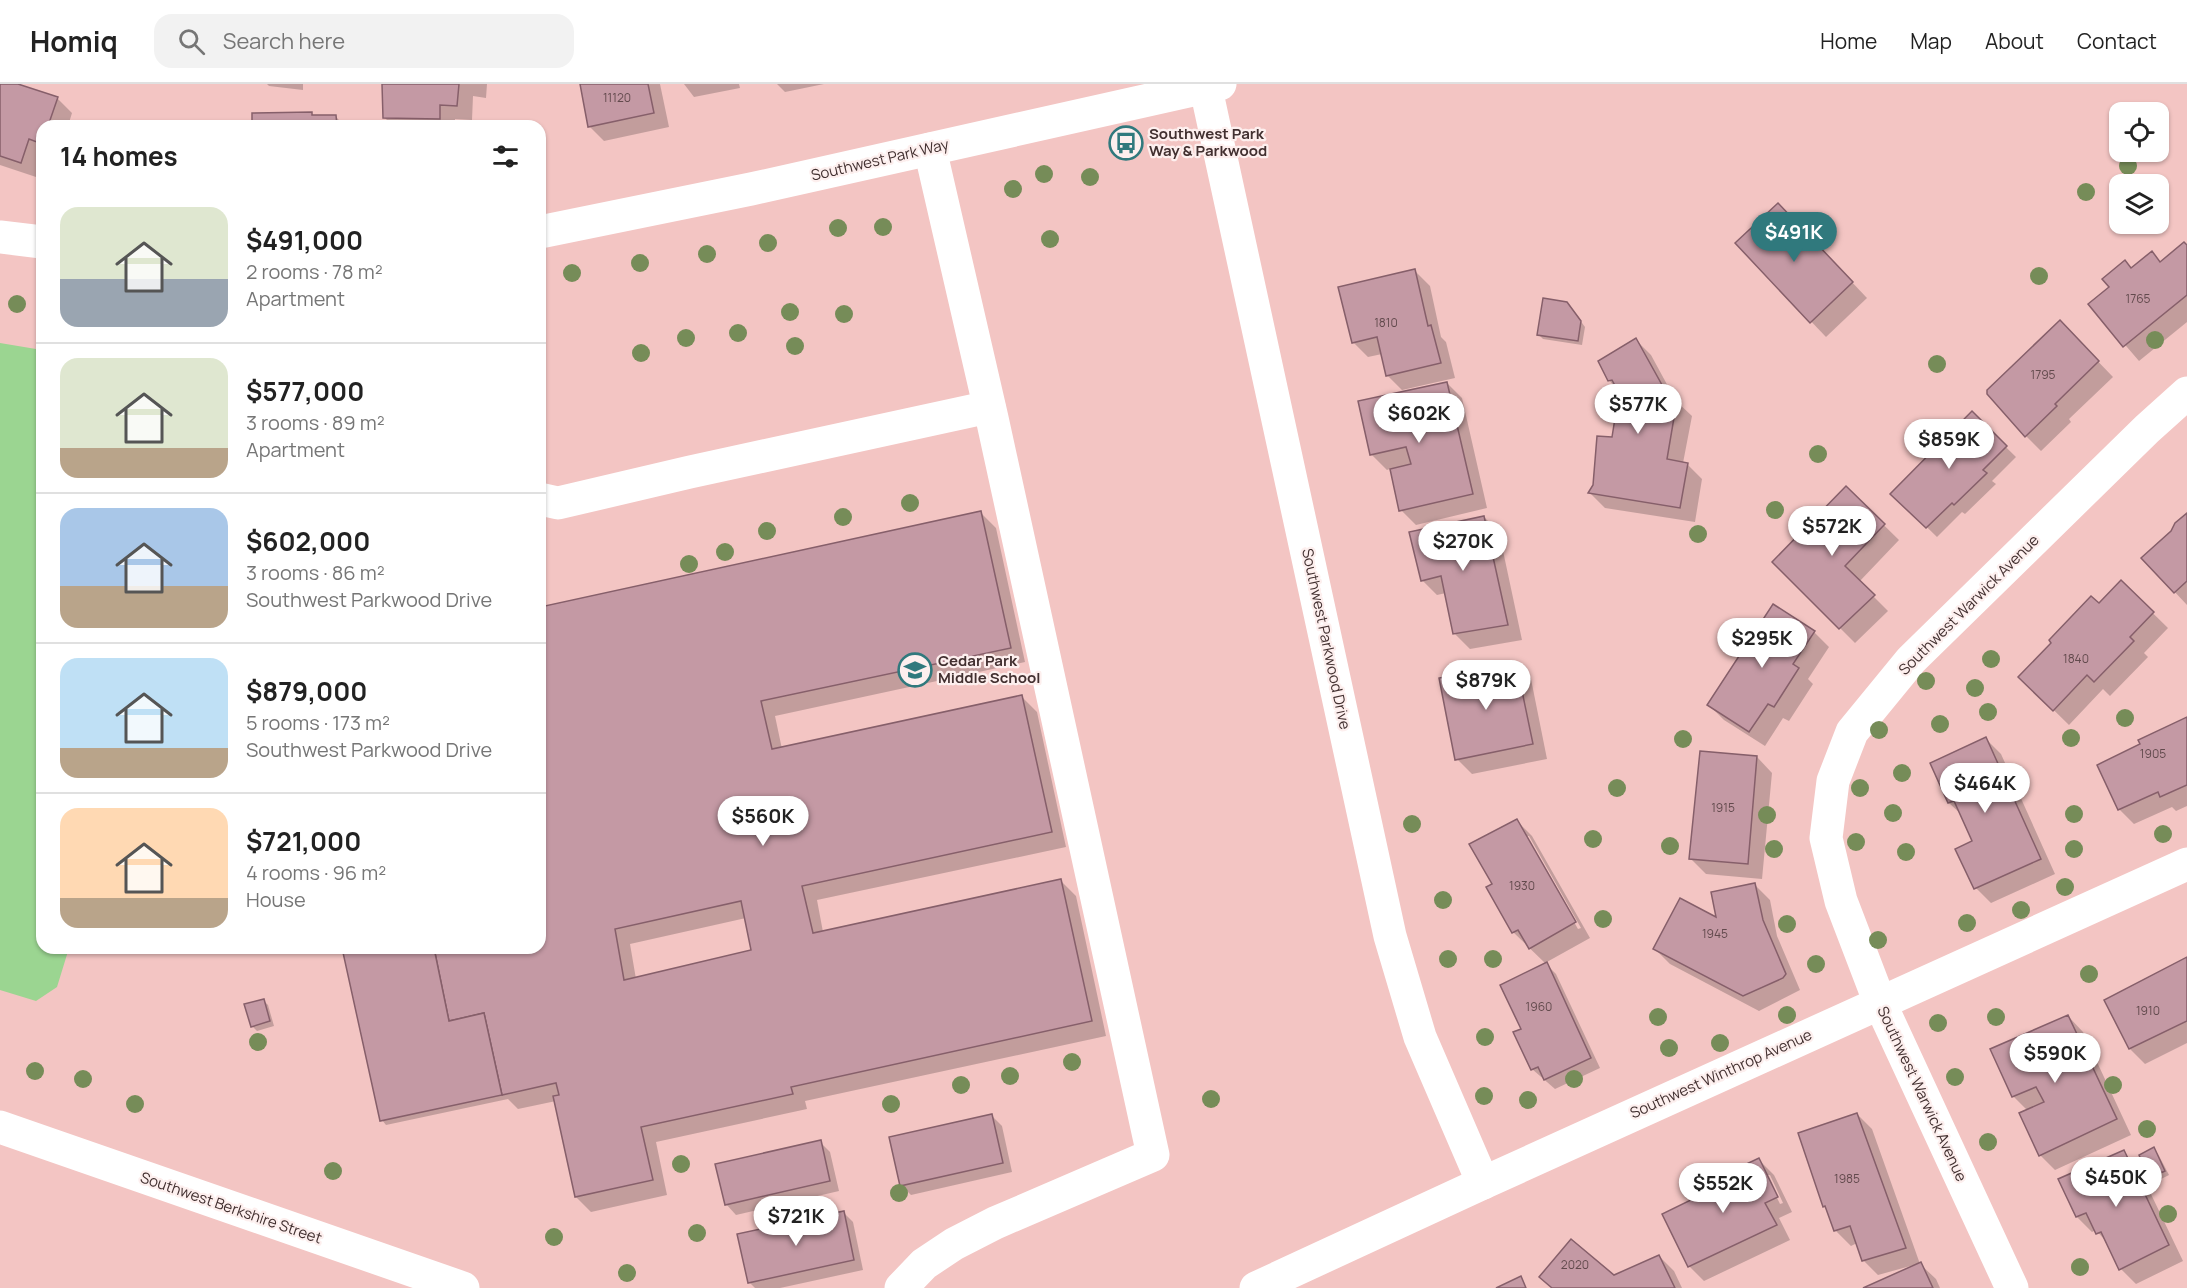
<!DOCTYPE html>
<html lang="en">
<head>
<meta charset="utf-8">
<style>
	body { margin:0; font-family:Manrope,sans-serif; background:#f2f2f2; color:#222; height:100vh; display:flex; flex-direction:column; font-size:22px; white-space:nowrap }
	* { box-sizing:border-box; margin:0 }
	p { font-size:20px; color:#767676 }
	.icon { flex:none; width:33px; height:33px; fill:none; stroke:currentColor; stroke-width:2; stroke-linecap:round; stroke-linejoin:round }
	.map { position:relative; flex:1; overflow:hidden }
	.side { position:absolute; left:36px; top:36px; width:510px; height:834px; display:flex; flex-direction:column; background:#fff; border-radius:18px; box-shadow:0 2px 4px #0004 }
	.side>* { flex:none }
	.buttons { position:absolute; left:2109px; top:18px; display:grid; gap:12px }
	.buttons a { display:grid; place-items:center; width:60px; height:60px; border-radius:12px; background:#fff; box-shadow:0 2px 4px #0004; font-size:30px }
	.price { position:absolute; translate:-50% -51px; padding:0 14px; border-radius:21px; background:#fff; color:#222; font-size:20px; line-height:39px; filter:drop-shadow(0 2px 3px #0008) }
	.price::after { content:''; position:absolute; left:50%; top:36px; width:18px; height:14px; margin-left:-9px; background:inherit; clip-path:polygon(0 0,100% 0,50% 100%) }
	.price.on { background:#30797d; color:#fff }
	ul { padding:0; list-style:none }
	li { display:flex; align-items:center; gap:18px; height:150px; padding:0 24px }
	li+li { border-top:2px solid #e0e0e0 }
	li span { display:grid; place-items:center; flex:none; width:168px; height:120px; border-radius:18px; color:#555 }
	li>.icon { margin-inline-start:auto }
	span .icon { width:72px; height:72px; fill:#fffc; stroke-width:1 }
	li b { font-size:26px }
	h2 { display:flex; justify-content:space-between; align-items:center; height:72px; padding:0 24px; font-size:26px }
	header { display:flex; align-items:center; gap:36px; box-sizing:border-box; height:84px; padding:0 30px; background:#fff; border-bottom:2px solid #e0e0e0 }
	header strong { font-size:28px }
	nav { display:flex; gap:33px; margin-inline-start:auto; font-size:21px }
	.search { width:420px; height:54px; background:#f2f2f2; display:flex; align-items:center; gap:15px; box-sizing:border-box; padding:0 21px; border-radius:18px; color:#767676; font-size:22px }
	.map>svg:first-child { display:block }
	.green { fill:#9bd591 }
	.shadow { fill:#0003; fill-rule:evenodd }
	.building { fill:#c499a4; stroke:#865f6a; stroke-width:1.5; fill-rule:evenodd }
	.lines { fill:none; stroke-linecap:round; stroke-linejoin:round }
	.minor { stroke:#fff; stroke-width:33 }
	.tree { fill:#768c58 }
	.labels { text-anchor:middle; stroke-width:4.5; stroke-linejoin:round; paint-order:stroke }
	.number-label { font-size:12px; fill:#624a4d }
	.poi-label { font-size:15px; font-weight:bold; fill:#423030; stroke:#fdefee; text-anchor:start }
	.street-label { font-size:15px; fill:#423030; stroke:#fdefee }
</style>
</head>
<body>
<header>
<strong>Homiq</strong>
<div class="search"><svg class="icon" aria-label="search" viewBox="0 0 24 24"><circle cx="10" cy="10" r="6"/><path d="M15 15l6 6"/></svg>Search here</div>
<nav><a>Home</a><a>Map</a><a>About</a><a>Contact</a></nav>
</header>
<div class="map">
<svg width="2187" height="1204" viewBox="0 0 2187 1204">
	<rect width="100%" height="100%" fill="#f3c5c3"/>
	<polygon class="green" points="0,259 42,266 42,864 69,864 57,903 36,917 0,906"/>
	<g class="shadow">
		<polygon points="0,0 13,0 57,14 72,29 68,42 42,42 42,75 36,93 0,81"/>
		<polygon points="267,0 303,0 303,6 269,2"/>
		<polygon points="384,0 487,0 486,14 473,12 472,36 455,35 455,42 393,42 384,33"/>
		<polygon points="581,0 660,0 669,43 604,57 589,42"/>
		<polygon points="684,0 739,0 740,4 694,13"/>
		<polygon points="777,0 824,0 785,8"/>
		<polygon points="312,30 315,33 336,33 345,42 254,42"/>
		<polygon points="1793,136 1867,214 1826,253 1737,160"/>
		<polygon points="2187,163 2187,238 2139,277 2090,220 2132,185 2161,179"/>
		<polygon points="1415,187 1430,202 1441,253 1446,258 1455,294 1402,306 1387,291 1382,270 1368,273 1353,258"/>
		<polygon points="1571,224 1585,243 1582,261 1543,255 1538,250"/>
		<polygon points="2060,238 2113,293 2069,335 2071,338 2041,367 2026,352"/>
		<polygon points="1636,256 1651,271 1676,317 1692,332 1683,379 1687,380 1702,395 1695,438 1605,424 1590,409 1613,355 1620,309 1609,296"/>
		<polygon points="1447,299 1462,314 1487,424 1416,441 1401,426 1392,384 1387,386 1372,371"/>
		<polygon points="1972,330 2016,373 1992,397 1996,400 1965,430 1962,428 1937,453 1893,410"/>
		<polygon points="1846,404 1899,456 1859,498 1888,527 1855,559 1774,478"/>
		<path d="M981 429 996 444 1025 578 775 632 782 665 1022 613 1037 628 1066 763 817 816 823 848 1061 797 1076 812 1106 952 805 1017 807 1025 656 1058 667 1111 591 1128 576 1113 556 1017 518 1025 508 1015 386 1041 382 1036 343 864H540V525ZM746 834 753 867 636 895 630 860Z"/>
		<polygon points="2187,431 2187,521 2143,474 2172,448"/>
		<polygon points="1484,433 1499,448 1522,556 1470,565 1455,550 1446,509 1437,511 1422,496"/>
		<polygon points="2121,498 2168,544 2144,569 2148,573 2110,612 2103,605 2069,641 2020,593 2099,521"/>
		<polygon points="1814,548 1829,563 1808,595 1813,600 1789,637 1783,634 1765,662 1724,636 1709,621"/>
		<polygon points="1516,580 1531,595 1547,675 1472,690 1457,675"/>
		<polygon points="2187,635 2187,722 2176,727 2172,723 2134,740 2119,725 2143,661"/>
		<polygon points="1986,655 2001,670 2055,790 1991,819 1976,804 1957,765 1974,757 1962,731 1949,719 1932,679"/>
		<polygon points="1757,673 1772,689 1762,795 1706,790 1691,775"/>
		<path d="M1517 737 1532 752 1590 854 1545 879 1513 848 1494 800ZM1525 752H1529L1581 844 1578 845Z"/>
		<polygon points="1755,801 1770,816 1777,852 1800,906 1759,927 1670,880 1655,865 1718,836"/>
		<polygon points="2187,875 2187,959 2145,980 2130,965 2106,917"/>
		<polygon points="1546,880 1556,890 1600,984 1555,1005 1532,985"/>
		<polygon points="264,917 268,921 274,942 257,947 252,942"/>
		<polygon points="2068,932 2083,948 2131,1051 2055,1086 2040,1071 2028,1027 2013,1012"/>
		<polygon points="1857,1030 1872,1045 1920,1180 1936,1195 1940,1204 1867,1204 1914,1183 1914,1181 1878,1191 1863,1176 1857,1159 1851,1162 1836,1147 1828,1127 1824,1122"/>
		<polygon points="992,1032 1002,1042 1012,1088 911,1111 901,1101"/>
		<polygon points="820,1058 830,1068 839,1107 736,1131 726,1120"/>
		<polygon points="2154,1065 2158,1070 2169,1091 2155,1098 2151,1093"/>
		<polygon points="2123,1068 2138,1083 2183,1177 2136,1200 2121,1185 2110,1162 2096,1146 2092,1148 2077,1133 2060,1096"/>
		<path d="M1759 1076 1774 1091 1792 1128 1779 1134 1790 1156 1704 1197 1689 1182 1725 1097ZM1766 1091H1770L1783 1119 1780 1120Z"/>
		<polygon points="843,1128 853,1138 863,1186 780,1204 755,1204 749,1198"/>
		<polygon points="1659,1172 1674,1187 1682,1204 1552,1204 1613,1193"/>
	</g>
	<g class="building">
		<polygon points="0,0 18,0 58,13 48,42 42,42 42,60 29,55 21,79 0,72"/>
		<polygon points="382,0 459,0 457,22 440,21 440,35 383,34"/>
		<polygon points="580,0 648,0 654,29 588,43"/>
		<polygon points="312,28 312,31 336,31 337,42 252,42 252,29"/>
		<polygon points="1778,119 1853,198 1810,239 1735,159"/>
		<polygon points="2184,158 2187,161 2187,211 2123,263 2088,220 2109,203 2102,195 2125,176 2131,184 2152,167 2160,178"/>
		<polygon points="1415,185 1428,242 1431,241 1441,279 1386,292 1377,253 1352,259 1338,203"/>
		<polygon points="1543,214 1567,218 1581,237 1578,257 1537,251"/>
		<polygon points="2060,236 2099,277 2055,320 2057,322 2025,353 1987,310 1987,306"/>
		<polygon points="1636,254 1667,310 1667,314 1677,316 1667,375 1688,379 1680,424 1588,409 1593,401 1597,352 1612,353 1619,309 1612,296 1608,297 1598,277"/>
		<polygon points="1447,298 1473,410 1399,427 1390,385 1411,380 1406,363 1370,371 1358,317"/>
		<polygon points="1972,327 2007,362 1983,386 1987,389 1954,421 1952,419 1926,444 1890,410"/>
		<polygon points="1846,402 1885,440 1845,482 1875,511 1839,545 1772,478"/>
		<path d="M981 427 1011 564 761 617 772 665 1022 611 1052 748 802 802 813 849 1061 795 1092 937 791 1003 793 1010 641 1043 653 1096 575 1113 553 1012 559 1011 556 999 502 1011 484 929 449 937 434 864H540V523ZM741 817 751 866 624 896 615 845Z"/>
		<polygon points="2187,429 2187,497 2174,509 2141,474 2171,447 2175,439"/>
		<polygon points="1484,432 1508,541 1453,550 1441,492 1421,497 1409,448"/>
		<polygon points="2121,496 2154,528 2130,553 2134,557 2094,598 2087,591 2053,627 2018,593 2051,559 2049,556 2091,512 2099,519"/>
		<polygon points="1773,520 1815,547 1793,580 1799,584 1774,623 1768,620 1749,648 1707,621"/>
		<polygon points="1516,578 1533,660 1455,676 1439,594"/>
		<polygon points="2187,633 2187,701 2160,713 2158,708 2118,726 2097,681 2140,660 2138,656"/>
		<polygon points="1986,653 2041,775 1974,805 1955,765 1972,757 1954,717 1948,719 1930,679"/>
		<polygon points="1700,667 1757,672 1748,780 1689,775"/>
		<polygon points="1517,735 1576,838 1529,865 1518,846 1512,849 1486,803 1492,800 1469,760"/>
		<polygon points="1755,799 1763,836 1786,890 1783,894 1743,912 1653,865 1680,814 1716,833 1711,808"/>
		<polygon points="342,864 434,864 449,937 484,929 502,1011 380,1037"/>
		<polygon points="2187,873 2187,937 2129,965 2104,916"/>
		<polygon points="1547,878 1591,974 1544,996 1538,983 1531,986 1513,948 1521,945 1500,901"/>
		<polygon points="264,915 270,937 251,943 244,920"/>
		<polygon points="2068,931 2117,1035 2039,1072 2019,1029 2044,1018 2036,1003 2012,1013 1990,965"/>
		<polygon points="1857,1029 1906,1164 1862,1177 1850,1142 1834,1147 1825,1122 1823,1123 1798,1049"/>
		<polygon points="992,1030 1003,1079 900,1102 889,1053"/>
		<polygon points="821,1056 830,1097 725,1121 715,1080"/>
		<polygon points="2154,1063 2165,1087 2149,1094 2139,1071"/>
		<polygon points="2124,1066 2169,1161 2119,1186 2101,1148 2096,1150 2086,1129 2076,1133 2058,1095"/>
		<polygon points="1759,1074 1778,1113 1765,1119 1777,1141 1688,1183 1662,1130 1693,1115 1691,1111 1723,1096 1721,1092"/>
		<polygon points="844,1127 854,1176 748,1199 737,1150"/>
		<polygon points="1571,1155 1614,1191 1659,1171 1675,1204 1552,1204 1539,1193"/>
		<polygon points="1921,1178 1933,1204 1863,1204"/>
		<polygon points="1521,1192 1526,1204 1496,1204"/>
	</g>
	<g class="lines">
		<g class="minor">
			<polyline points="1205,0 1390,852 1420,953 1483,1099"/>
			<polyline points="540,148 751,105 1220,0"/>
			<polyline points="0,153 42,158"/>
			<polyline points="540,415 558,419 690,388 989,323"/>
			<polyline points="0,1043 463,1204"/>
			<polyline points="901,1204 924,1180 954,1160 995,1139 1153,1071 992,334 930,65"/>
			<polyline points="1256,1204 1483,1099 2187,780"/>
			<polyline points="2012,1204 1880,919 1841,817 1826,754 1833,697 1852,648 1911,576 2147,345 2187,309"/>
		</g>
	</g>
	<g class="tree">
		<circle cx="2128" cy="82" r="9"/>
		<circle cx="1044" cy="90" r="9"/>
		<circle cx="1090" cy="93" r="9"/>
		<circle cx="1013" cy="105" r="9"/>
		<circle cx="2086" cy="108" r="9"/>
		<circle cx="883" cy="143" r="9"/>
		<circle cx="838" cy="144" r="9"/>
		<circle cx="1050" cy="155" r="9"/>
		<circle cx="768" cy="159" r="9"/>
		<circle cx="707" cy="170" r="9"/>
		<circle cx="640" cy="179" r="9"/>
		<circle cx="572" cy="189" r="9"/>
		<circle cx="2039" cy="192" r="9"/>
		<circle cx="17" cy="220" r="9"/>
		<circle cx="790" cy="228" r="9"/>
		<circle cx="844" cy="230" r="9"/>
		<circle cx="738" cy="249" r="9"/>
		<circle cx="686" cy="254" r="9"/>
		<circle cx="2155" cy="256" r="9"/>
		<circle cx="795" cy="262" r="9"/>
		<circle cx="641" cy="269" r="9"/>
		<circle cx="1937" cy="280" r="9"/>
		<circle cx="1818" cy="370" r="9"/>
		<circle cx="910" cy="419" r="9"/>
		<circle cx="1775" cy="426" r="9"/>
		<circle cx="843" cy="433" r="9"/>
		<circle cx="767" cy="447" r="9"/>
		<circle cx="1698" cy="450" r="9"/>
		<circle cx="725" cy="468" r="9"/>
		<circle cx="689" cy="480" r="9"/>
		<circle cx="1991" cy="575" r="9"/>
		<circle cx="1926" cy="597" r="9"/>
		<circle cx="1975" cy="604" r="9"/>
		<circle cx="1988" cy="628" r="9"/>
		<circle cx="2125" cy="634" r="9"/>
		<circle cx="1940" cy="640" r="9"/>
		<circle cx="1879" cy="646" r="9"/>
		<circle cx="2071" cy="654" r="9"/>
		<circle cx="1683" cy="655" r="9"/>
		<circle cx="1902" cy="689" r="9"/>
		<circle cx="1617" cy="704" r="9"/>
		<circle cx="1860" cy="704" r="9"/>
		<circle cx="1893" cy="729" r="9"/>
		<circle cx="2074" cy="730" r="9"/>
		<circle cx="1767" cy="731" r="9"/>
		<circle cx="1412" cy="740" r="9"/>
		<circle cx="2163" cy="750" r="9"/>
		<circle cx="1593" cy="755" r="9"/>
		<circle cx="1856" cy="758" r="9"/>
		<circle cx="1670" cy="762" r="9"/>
		<circle cx="1774" cy="765" r="9"/>
		<circle cx="2074" cy="765" r="9"/>
		<circle cx="1906" cy="768" r="9"/>
		<circle cx="2065" cy="803" r="9"/>
		<circle cx="1443" cy="816" r="9"/>
		<circle cx="2021" cy="826" r="9"/>
		<circle cx="1603" cy="835" r="9"/>
		<circle cx="1967" cy="839" r="9"/>
		<circle cx="1787" cy="840" r="9"/>
		<circle cx="1878" cy="856" r="9"/>
		<circle cx="1448" cy="875" r="9"/>
		<circle cx="1493" cy="875" r="9"/>
		<circle cx="1816" cy="880" r="9"/>
		<circle cx="2089" cy="890" r="9"/>
		<circle cx="1787" cy="931" r="9"/>
		<circle cx="1658" cy="933" r="9"/>
		<circle cx="1996" cy="933" r="9"/>
		<circle cx="1938" cy="939" r="9"/>
		<circle cx="1485" cy="953" r="9"/>
		<circle cx="258" cy="958" r="9"/>
		<circle cx="1720" cy="959" r="9"/>
		<circle cx="1669" cy="964" r="9"/>
		<circle cx="1072" cy="978" r="9"/>
		<circle cx="35" cy="987" r="9"/>
		<circle cx="1010" cy="992" r="9"/>
		<circle cx="1955" cy="993" r="9"/>
		<circle cx="83" cy="995" r="9"/>
		<circle cx="1574" cy="995" r="9"/>
		<circle cx="961" cy="1001" r="9"/>
		<circle cx="2113" cy="1001" r="9"/>
		<circle cx="1484" cy="1012" r="9"/>
		<circle cx="1211" cy="1015" r="9"/>
		<circle cx="1528" cy="1016" r="9"/>
		<circle cx="135" cy="1020" r="9"/>
		<circle cx="891" cy="1020" r="9"/>
		<circle cx="2147" cy="1045" r="9"/>
		<circle cx="1988" cy="1058" r="9"/>
		<circle cx="681" cy="1080" r="9"/>
		<circle cx="333" cy="1087" r="9"/>
		<circle cx="899" cy="1109" r="9"/>
		<circle cx="2168" cy="1130" r="9"/>
		<circle cx="697" cy="1149" r="9"/>
		<circle cx="554" cy="1153" r="9"/>
		<circle cx="2080" cy="1183" r="9"/>
		<circle cx="627" cy="1189" r="9"/>
	</g>
	<defs>
		<symbol id="bus-ring" viewBox="-11 -11 22 22"><circle r="9.5" fill="#fdefee" stroke="#30797d" stroke-width="1.5"/><path d="M-5-6H5V4H4V6H2V4H-2V6H-4V4H-5ZM-3.5-4V0h7V-4ZM-3.5 1.2v1.5H-2V1.2ZM2 1.2v1.5H3.5V1.2Z" fill="#30797d"/></symbol>
		<symbol id="school-ring" viewBox="-11 -11 22 22"><circle r="9.5" fill="#fdefee" stroke="#30797d" stroke-width="1.5"/><path d="M0-5L7-2L0 1L-7-2ZM-4 1L0 2.5L4 1V4Q0 6-4 4Z" fill="#30797d"/></symbol>
	</defs>
	<g fill-rule="evenodd">
		<use href="#bus-ring" x="1107" y="40" width="38" height="38"/>
		<use href="#school-ring" x="896" y="567" width="38" height="38"/>
	</g>
	<g class="labels">
		<g class="number-label">
			<text x="617" y="18">11120</text>
			<text x="2138" y="219">1765</text>
			<text x="1386" y="243">1810</text>
			<text x="2043" y="295">1795</text>
			<text x="2076" y="579">1840</text>
			<text x="2153" y="674">1905</text>
			<text x="1723" y="728">1915</text>
			<text x="1522" y="806">1930</text>
			<text x="1715" y="854">1945</text>
			<text x="1539" y="927">1960</text>
			<text x="2148" y="931">1910</text>
			<text x="1847" y="1099">1985</text>
			<text x="1575" y="1185">2020</text>
		</g>
		<g class="poi-label">
			<text x="1149" y="55">Southwest Park<tspan x="1149" dy="17">Way &amp; Parkwood</tspan></text>
			<text x="938" y="582">Cedar Park<tspan x="938" dy="17">Middle School</tspan></text>
		</g>
		<g class="street-label">
			<text transform="translate(880 76) rotate(-13)" y="5">Southwest Park Way</text>
			<text transform="translate(1969 521) rotate(-45)" y="5">Southwest Warwick Avenue</text>
			<text transform="translate(1326 555) rotate(78)" y="5">Southwest Parkwood Drive</text>
			<text transform="translate(1721 990) rotate(-24)" y="5">Southwest Winthrop Avenue</text>
			<text transform="translate(1922 1010) rotate(65)" y="5">Southwest Warwick Avenue</text>
			<text transform="translate(231 1124) rotate(19)" y="5">Southwest Berkshire Street</text>
		</g>
	</g>
</svg>
<div class="buttons">
<a><svg class="icon" aria-label="locate" viewBox="0 0 24 24"><circle cx="12" cy="12" r="6"/><path d="M12 2v4M12 18v4M2 12h4M18 12h4"/></svg></a>
<a><svg class="icon" aria-label="layers" viewBox="0 0 24 24"><path d="M12 4l9 5-9 5-9-5zM3 14l9 5 9-5"/></svg></a>
</div>
<b class="price on" style="left:1794px;top:179px">$491K</b>
<b class="price" style="left:1638px;top:351px">$577K</b>
<b class="price" style="left:1419px;top:360px">$602K</b>
<b class="price" style="left:1949px;top:386px">$859K</b>
<b class="price" style="left:1832px;top:473px">$572K</b>
<b class="price" style="left:1463px;top:488px">$270K</b>
<b class="price" style="left:1762px;top:585px">$295K</b>
<b class="price" style="left:1486px;top:627px">$879K</b>
<b class="price" style="left:1985px;top:730px">$464K</b>
<b class="price" style="left:763px;top:763px">$560K</b>
<b class="price" style="left:2055px;top:1000px">$590K</b>
<b class="price" style="left:2116px;top:1124px">$450K</b>
<b class="price" style="left:1723px;top:1130px">$552K</b>
<b class="price" style="left:796px;top:1163px">$721K</b>
<section class="side">
<h2>14 homes<svg class="icon" aria-label="filters" viewBox="0 0 24 24"><path d="M4 7h16M4 17h16"/><circle cx="9" cy="7" r="2"/><circle cx="15" cy="17" r="2"/></svg></h2>
<ul>
<li><span style="background:linear-gradient(#dfe7d0 60%,#9aa5b1 0)"><svg class="icon" aria-label="home" viewBox="0 0 24 24"><path d="M3 11l9-7 9 7M6 9v11h12V9"/></svg></span><div><b>$491,000</b><p>2 rooms · 78 m²</p><p>Apartment</p></div></li>
<li><span style="background:linear-gradient(#dfe7d0 75%,#b9a48a 0)"><svg class="icon" aria-label="home" viewBox="0 0 24 24"><path d="M3 11l9-7 9 7M6 9v11h12V9"/></svg></span><div><b>$577,000</b><p>3 rooms · 89 m²</p><p>Apartment</p></div></li>
<li><span style="background:linear-gradient(#a9c7e8 65%,#b9a48a 0)"><svg class="icon" aria-label="home" viewBox="0 0 24 24"><path d="M3 11l9-7 9 7M6 9v11h12V9"/></svg></span><div><b>$602,000</b><p>3 rooms · 86 m²</p><p>Southwest Parkwood Drive</p></div></li>
<li><span style="background:linear-gradient(#bfe0f5 75%,#b9a48a 0)"><svg class="icon" aria-label="home" viewBox="0 0 24 24"><path d="M3 11l9-7 9 7M6 9v11h12V9"/></svg></span><div><b>$879,000</b><p>5 rooms · 173 m²</p><p>Southwest Parkwood Drive</p></div></li>
<li><span style="background:linear-gradient(#ffd9b3 75%,#b9a48a 0)"><svg class="icon" aria-label="home" viewBox="0 0 24 24"><path d="M3 11l9-7 9 7M6 9v11h12V9"/></svg></span><div><b>$721,000</b><p>4 rooms · 96 m²</p><p>House</p></div></li>
</ul>
</section>
</div>
</body>
</html>
